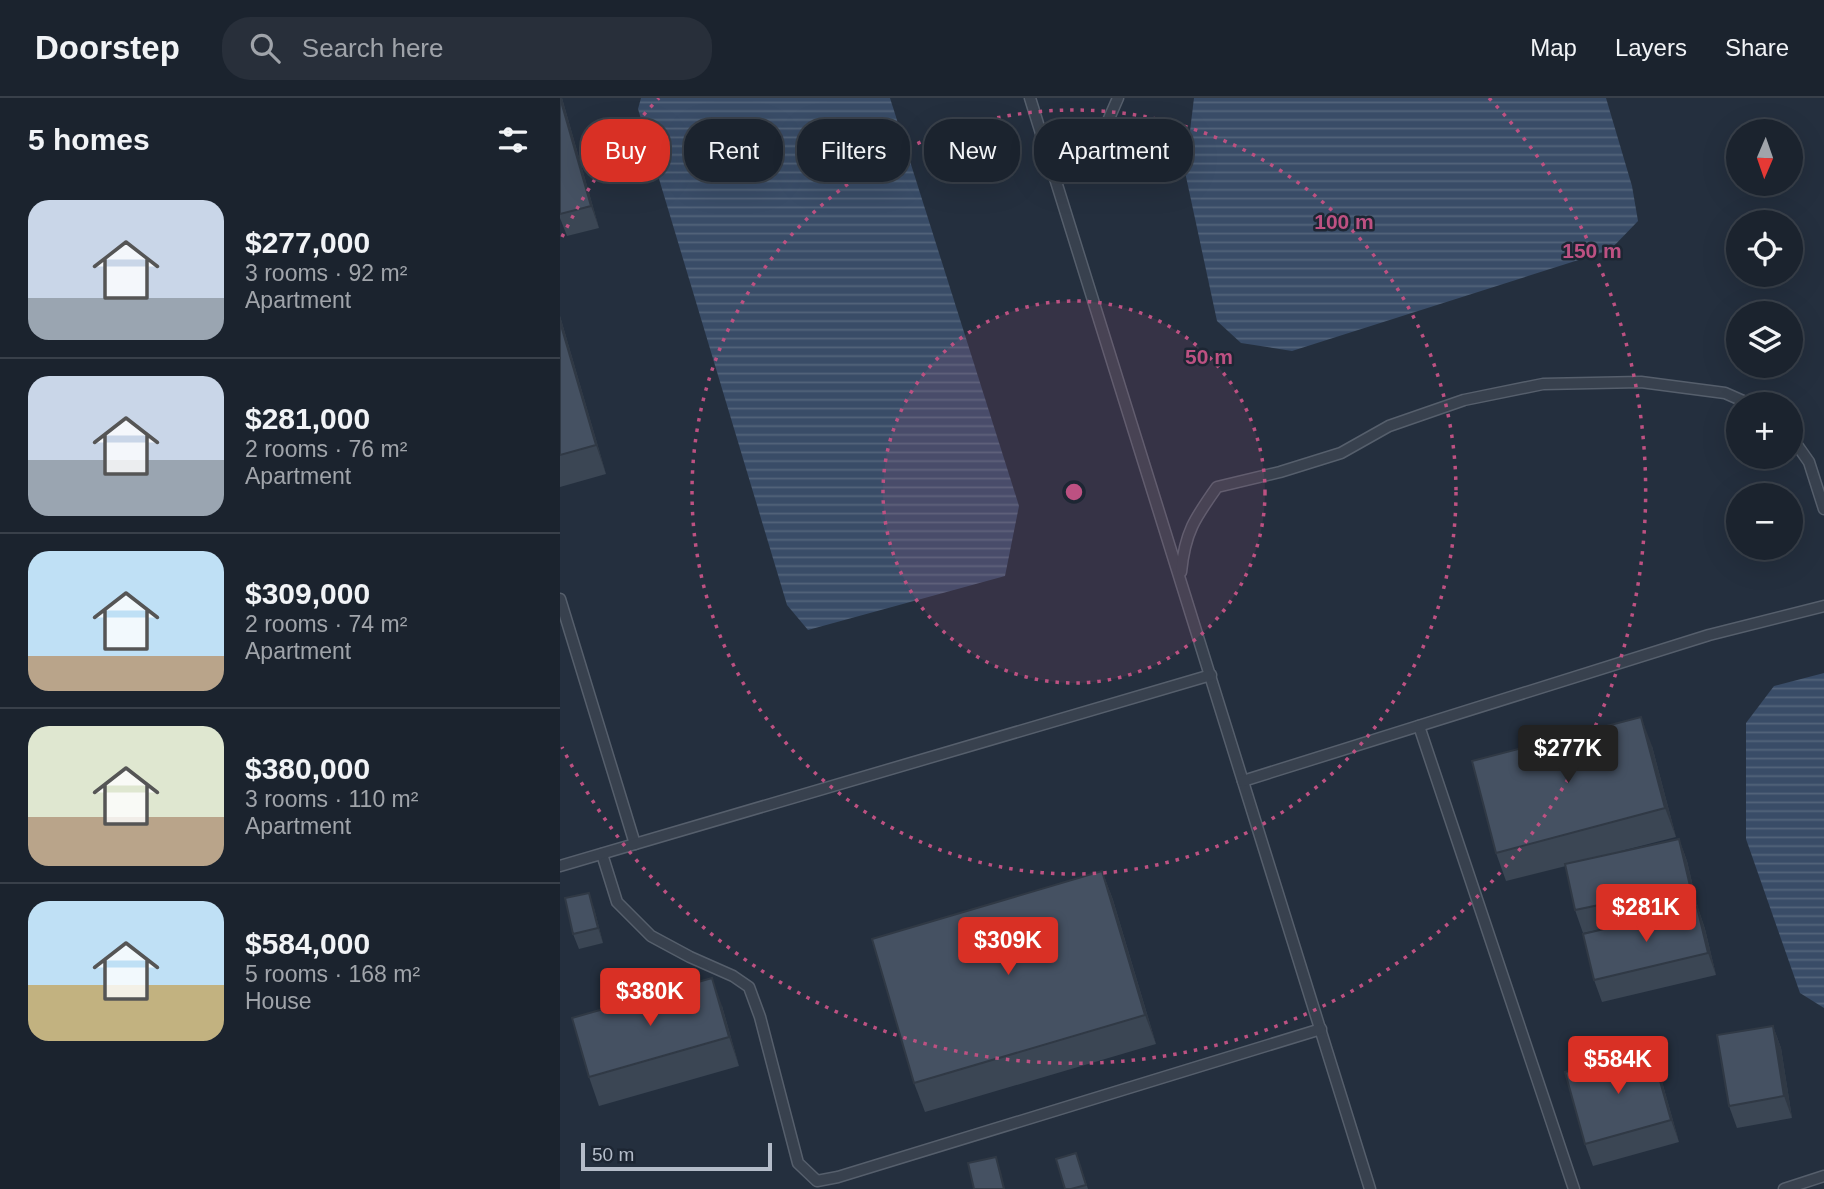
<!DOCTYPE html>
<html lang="en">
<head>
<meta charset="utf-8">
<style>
	body { margin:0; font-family:Helvetica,sans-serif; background:#282f3a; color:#f1f3f6; height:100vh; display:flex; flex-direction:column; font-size:26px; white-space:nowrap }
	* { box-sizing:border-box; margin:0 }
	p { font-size:23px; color:#a0a4aa }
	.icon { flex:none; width:38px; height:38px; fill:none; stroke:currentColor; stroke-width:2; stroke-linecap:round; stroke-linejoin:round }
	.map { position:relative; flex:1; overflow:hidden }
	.side { display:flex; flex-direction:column; background:#1b232e; width:560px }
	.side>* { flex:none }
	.banner { position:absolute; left:21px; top:21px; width:665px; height:63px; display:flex; gap:14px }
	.needle { width:46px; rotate:182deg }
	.controls { position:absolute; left:1166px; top:21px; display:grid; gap:14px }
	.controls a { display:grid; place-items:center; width:77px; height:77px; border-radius:50%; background:#1b232e; box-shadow:0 7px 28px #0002,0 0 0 2px #39404a; font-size:35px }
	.scale { position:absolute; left:21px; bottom:18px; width:191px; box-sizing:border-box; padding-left:7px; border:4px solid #b4bcc9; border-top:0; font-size:19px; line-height:24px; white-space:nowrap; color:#b4bcc9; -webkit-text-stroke:5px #1d2633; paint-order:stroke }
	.price { position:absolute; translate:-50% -60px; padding:0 16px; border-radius:7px; background:#d93025; color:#fff; font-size:23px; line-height:46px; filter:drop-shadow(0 2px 4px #0008) }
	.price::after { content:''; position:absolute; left:50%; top:42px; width:21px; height:16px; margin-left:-10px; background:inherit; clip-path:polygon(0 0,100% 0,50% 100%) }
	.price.current { background:#222; color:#fff }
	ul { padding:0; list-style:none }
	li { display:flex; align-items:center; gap:21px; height:175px; padding:0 28px }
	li+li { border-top:2px solid #39404a }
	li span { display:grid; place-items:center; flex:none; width:196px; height:140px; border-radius:21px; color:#555 }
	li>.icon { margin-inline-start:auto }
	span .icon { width:84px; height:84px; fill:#fffc; stroke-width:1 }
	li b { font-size:30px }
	h2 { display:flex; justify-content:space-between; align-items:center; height:84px; padding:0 28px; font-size:30px }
	.tag { padding:0 24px; border-radius:28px; background:#1b232e; box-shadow:0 7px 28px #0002,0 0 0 2px #39404a; font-size:24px; line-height:63px }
	.tag.current { background:#d93025; color:#fff }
	header { display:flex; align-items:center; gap:42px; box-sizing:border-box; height:98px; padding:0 35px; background:#1b232e; border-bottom:2px solid #39404a }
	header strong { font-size:33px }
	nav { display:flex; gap:38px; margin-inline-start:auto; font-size:24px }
	.search { width:490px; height:63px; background:#282f3a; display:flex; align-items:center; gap:18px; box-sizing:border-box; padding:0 24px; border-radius:28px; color:#a0a4aa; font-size:26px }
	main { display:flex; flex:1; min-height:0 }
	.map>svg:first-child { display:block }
	.water { fill:url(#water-rules) }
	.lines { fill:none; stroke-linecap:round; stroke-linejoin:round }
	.lane-casing { stroke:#565f6c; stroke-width:13 }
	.lane { stroke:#38414e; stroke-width:10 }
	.wall { fill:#3b4654 }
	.shaded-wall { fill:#303945 }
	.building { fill:#455162; stroke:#303945; stroke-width:2 }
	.ring { fill:none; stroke:#bd5182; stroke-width:3.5; stroke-dasharray:3.5 7 }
	.centre { fill:#bd5182; stroke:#1d2633; stroke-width:3.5 }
	.ring-label { font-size:21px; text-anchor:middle; font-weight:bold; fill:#bd5182; stroke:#1d2633; stroke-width:5; stroke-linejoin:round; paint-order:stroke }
</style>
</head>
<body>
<header>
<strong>Doorstep</strong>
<div class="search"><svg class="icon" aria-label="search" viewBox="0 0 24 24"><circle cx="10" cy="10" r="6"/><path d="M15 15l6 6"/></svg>Search here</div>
<nav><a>Map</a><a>Layers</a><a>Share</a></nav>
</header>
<main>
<section class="side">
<h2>5 homes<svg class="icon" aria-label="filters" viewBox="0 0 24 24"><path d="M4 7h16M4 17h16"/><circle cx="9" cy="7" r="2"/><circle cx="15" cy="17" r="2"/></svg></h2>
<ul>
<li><span style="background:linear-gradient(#c9d6e8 70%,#9aa5b1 0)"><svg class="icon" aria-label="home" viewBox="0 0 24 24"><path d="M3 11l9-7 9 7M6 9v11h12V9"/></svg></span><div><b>$277,000</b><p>3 rooms · 92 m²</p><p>Apartment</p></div></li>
<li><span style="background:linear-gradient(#c9d6e8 60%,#9aa5b1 0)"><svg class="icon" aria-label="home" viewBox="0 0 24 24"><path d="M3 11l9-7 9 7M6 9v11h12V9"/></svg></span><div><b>$281,000</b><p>2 rooms · 76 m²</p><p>Apartment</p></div></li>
<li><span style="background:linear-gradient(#bfe0f5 75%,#b9a48a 0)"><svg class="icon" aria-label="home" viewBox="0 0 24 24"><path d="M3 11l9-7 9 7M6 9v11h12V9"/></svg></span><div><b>$309,000</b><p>2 rooms · 74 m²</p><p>Apartment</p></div></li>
<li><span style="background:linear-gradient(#dfe7d0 65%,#b9a48a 0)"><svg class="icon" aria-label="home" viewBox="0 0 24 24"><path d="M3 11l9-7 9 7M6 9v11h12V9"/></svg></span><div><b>$380,000</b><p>3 rooms · 110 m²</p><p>Apartment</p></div></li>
<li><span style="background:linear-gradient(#bfe0f5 60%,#c2b280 0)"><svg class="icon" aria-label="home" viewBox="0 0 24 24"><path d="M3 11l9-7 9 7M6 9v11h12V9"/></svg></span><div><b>$584,000</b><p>5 rooms · 168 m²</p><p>House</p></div></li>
</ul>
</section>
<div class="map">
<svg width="1264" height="1091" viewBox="0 0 1264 1091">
	<defs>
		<pattern id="water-rules" width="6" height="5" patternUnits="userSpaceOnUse" patternTransform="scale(1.75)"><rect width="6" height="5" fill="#394c67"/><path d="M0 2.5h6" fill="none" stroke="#53647b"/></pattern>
	</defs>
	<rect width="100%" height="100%" fill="#242f3e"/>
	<g class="water">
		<polygon points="81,0 330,0 459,408 445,478 248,532 227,507 78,11"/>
		<polygon points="634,0 1046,0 1072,88 1078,123 1050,152 732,253 681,245 657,223 625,74"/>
		<polygon points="1264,575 1264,910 1240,895 1186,741 1186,625 1214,588"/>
	</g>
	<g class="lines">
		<defs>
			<g id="lane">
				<polyline points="470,0 810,1091"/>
				<polyline points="492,72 520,59 544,32 558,0"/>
				<polyline points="1230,337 1249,364 1264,411"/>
				<path d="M621 474C625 434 635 420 657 389L720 374 781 355 829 328 904 302 983 286 1081 284 1165 295 1190 306"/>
				<polyline points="0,501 75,746"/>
				<polyline points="859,628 1014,1091"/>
				<polyline points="683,683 1149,537 1264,508"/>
				<polyline points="42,756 57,804 91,838 130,859 173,878 189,889 200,919 238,1065 257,1083 278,1079 761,931"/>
				<polyline points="0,768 651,577"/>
				<polyline points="1224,1091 1264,1078"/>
			</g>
		</defs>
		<use href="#lane" class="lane-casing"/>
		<use href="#lane" class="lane"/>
	</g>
	<g class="wall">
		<polygon points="0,0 2,0 39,130 7,138 0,120"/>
		<polygon points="0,218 46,376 0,389"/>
		<polygon points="1092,648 1116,739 1057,754 1119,741 1127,763 1138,810 1145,831 1156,877 1042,904 1034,882 1061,827 1023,835 1015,812 1006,768 946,783 936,755"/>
		<polygon points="542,773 553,802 596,946 365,1014 354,985"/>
		<polygon points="34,810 43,845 19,851 13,836"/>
		<polygon points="162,908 179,968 39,1008 29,979"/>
		<polygon points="1213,928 1221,950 1232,1020 1177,1030 1169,1008"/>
		<polygon points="1091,951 1099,973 1119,1044 1033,1068 1025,1046"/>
		<polygon points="519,1063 528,1091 505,1091"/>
	</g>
	<g class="shaded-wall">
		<polygon points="0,0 2,0 39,130 31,108"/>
		<polygon points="0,218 46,376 36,347 0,224"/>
		<polygon points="1081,619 1092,648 1116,739 1105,710"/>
		<polygon points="1119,741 1127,763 1138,810 1145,831 1156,877 1148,855 1137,809 1130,788"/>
		<polygon points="542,773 553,802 596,946 585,917"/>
		<polygon points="29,795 34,810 43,845 38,830"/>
		<polygon points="152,880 162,908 179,968 169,939"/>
		<polygon points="1213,928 1221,950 1232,1020 1224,998"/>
		<polygon points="1091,951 1099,973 1119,1044 1111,1022"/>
		<polygon points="436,1059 441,1074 445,1091 444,1091"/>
	</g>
	<g class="building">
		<polygon points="0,0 31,108 0,116"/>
		<polygon points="0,224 36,347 0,357"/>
		<polygon points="1081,619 1105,710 936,755 912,663"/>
		<polygon points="1119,741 1130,788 1015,812 1005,766"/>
		<polygon points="542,773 585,917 354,985 312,841"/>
		<polygon points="29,795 38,830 13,836 5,800"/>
		<polygon points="1137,809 1148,855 1034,882 1023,836"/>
		<polygon points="152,880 169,939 29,979 12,920"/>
		<polygon points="1213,928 1224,998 1169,1008 1157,937"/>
		<polygon points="1091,951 1111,1022 1025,1046 1005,974"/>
		<polygon points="516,1055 526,1087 511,1091 505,1091 496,1061"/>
		<polygon points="436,1059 444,1091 414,1091 408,1065"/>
	</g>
	<circle cx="514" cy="394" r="191" fill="#bd5182" fill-opacity=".12"/>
	<g class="ring">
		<circle cx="514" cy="394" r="191"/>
		<circle cx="514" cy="394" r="382"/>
		<path d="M2 139A572 572 0 0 1 99 0M929 0A572 572 0 1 1 2 649"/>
	</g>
	<circle cx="514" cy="394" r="10" class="centre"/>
	<g class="ring-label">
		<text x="784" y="131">100 m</text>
		<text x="1032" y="160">150 m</text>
		<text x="649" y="266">50 m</text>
	</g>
</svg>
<div class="controls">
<a><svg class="needle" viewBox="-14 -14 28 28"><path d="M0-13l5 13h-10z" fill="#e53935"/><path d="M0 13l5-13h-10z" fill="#a0a4aa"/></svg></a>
<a><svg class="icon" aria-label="locate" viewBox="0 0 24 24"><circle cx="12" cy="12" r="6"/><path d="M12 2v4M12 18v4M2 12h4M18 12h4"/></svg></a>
<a><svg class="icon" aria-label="layers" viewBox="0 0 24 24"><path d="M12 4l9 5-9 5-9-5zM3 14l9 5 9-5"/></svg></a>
<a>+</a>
<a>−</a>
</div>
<div class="scale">50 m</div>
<b class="price current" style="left:1008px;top:687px">$277K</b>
<b class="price" style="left:1086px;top:846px">$281K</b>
<b class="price" style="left:448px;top:879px">$309K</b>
<b class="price" style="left:90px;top:930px">$380K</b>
<b class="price" style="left:1058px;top:998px">$584K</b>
<div class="banner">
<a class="tag current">Buy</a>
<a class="tag">Rent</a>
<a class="tag">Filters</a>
<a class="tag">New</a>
<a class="tag">Apartment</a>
</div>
</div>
</main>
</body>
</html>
